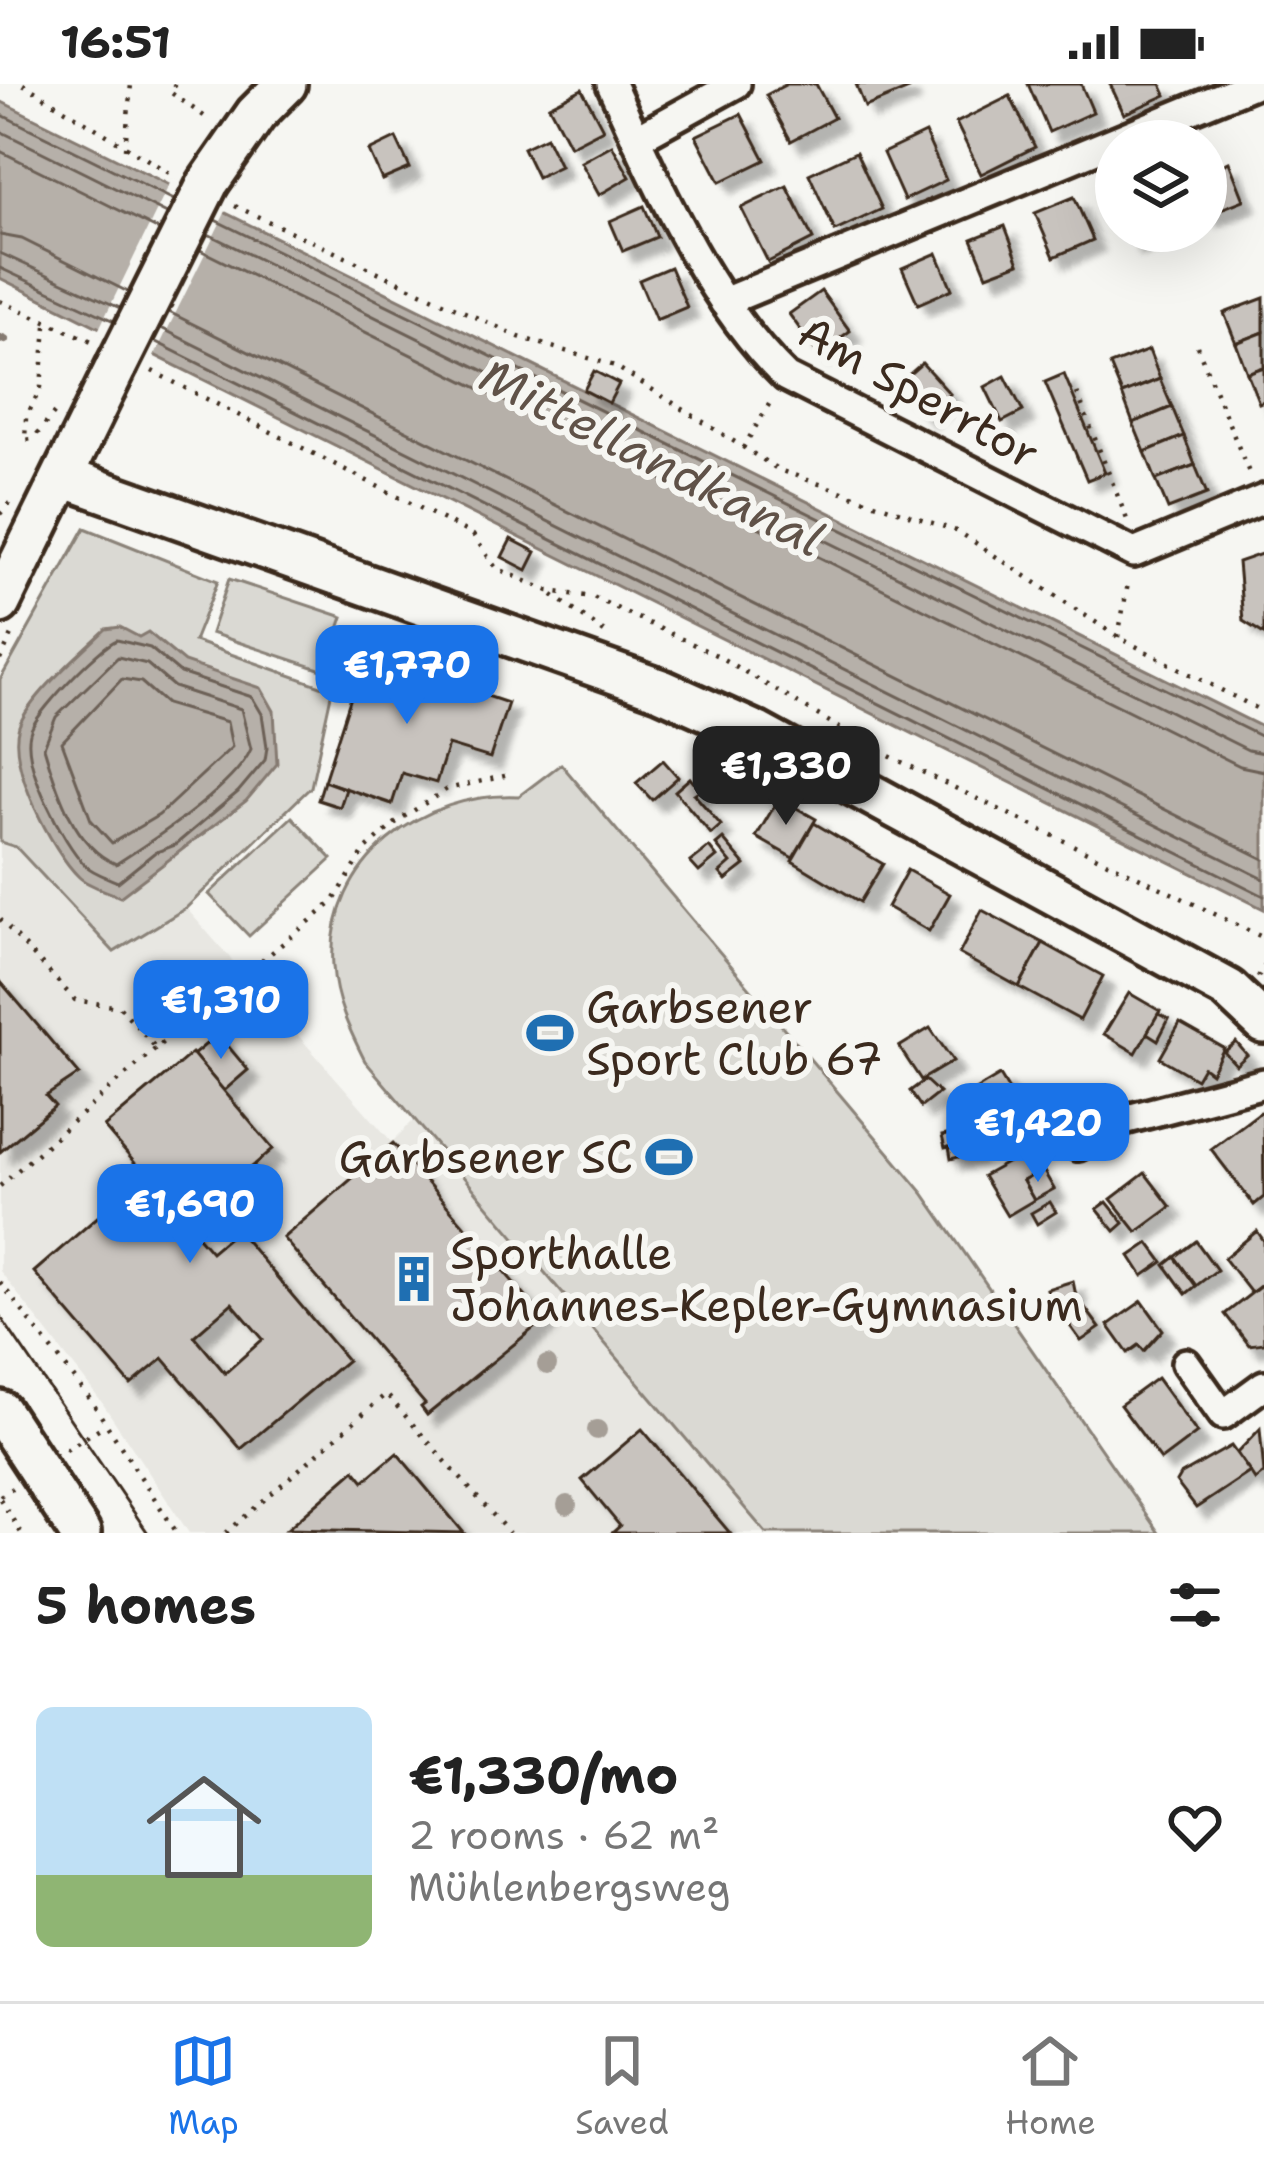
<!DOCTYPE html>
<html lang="en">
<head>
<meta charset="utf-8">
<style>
	body { margin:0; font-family:"Shantell Sans",sans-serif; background:#f6f6f6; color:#222; height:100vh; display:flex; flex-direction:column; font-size:45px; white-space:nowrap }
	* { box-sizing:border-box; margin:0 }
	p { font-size:39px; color:#767676 }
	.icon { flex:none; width:66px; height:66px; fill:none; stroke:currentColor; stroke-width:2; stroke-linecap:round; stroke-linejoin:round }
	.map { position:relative; height:1449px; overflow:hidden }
	.sheet { display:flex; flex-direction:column; background:#fff; flex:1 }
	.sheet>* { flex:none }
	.controls { position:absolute; left:1095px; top:36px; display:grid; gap:24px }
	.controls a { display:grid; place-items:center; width:132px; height:132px; border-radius:50%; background:#fff; box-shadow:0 12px 48px #0002; font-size:60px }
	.price { position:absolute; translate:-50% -102px; padding:0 27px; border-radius:24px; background:#1a73e8; color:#fff; font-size:39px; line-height:78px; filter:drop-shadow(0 3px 6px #0008) }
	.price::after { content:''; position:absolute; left:50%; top:72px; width:36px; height:27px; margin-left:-18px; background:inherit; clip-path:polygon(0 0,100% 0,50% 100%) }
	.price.current { background:#222; color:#fff }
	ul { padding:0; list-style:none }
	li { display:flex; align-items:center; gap:36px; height:300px; padding:0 36px }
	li+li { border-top:3px solid #e0e0e0 }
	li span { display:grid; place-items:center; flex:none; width:336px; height:240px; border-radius:18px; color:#555 }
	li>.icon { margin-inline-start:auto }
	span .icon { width:144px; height:144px; fill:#fffc; stroke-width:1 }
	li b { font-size:51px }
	h2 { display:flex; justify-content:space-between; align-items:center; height:144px; padding:0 36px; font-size:51px }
	.status { display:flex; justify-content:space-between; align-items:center; height:84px; padding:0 60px; background:#fff; direction:ltr }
	.status svg { height:33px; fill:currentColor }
	.menu { display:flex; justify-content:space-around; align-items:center; height:168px; border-top:3px solid #e0e0e0; background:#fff; font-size:33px; color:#767676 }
	.menu a { display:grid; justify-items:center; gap:6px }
	.menu .current { color:#1a73e8 }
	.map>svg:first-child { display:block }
	.built { fill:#e8e7e2 }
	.green { fill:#dad9d3; stroke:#8a8278; stroke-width:3 }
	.water { fill:#b6b0a9; stroke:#857a71; stroke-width:3 }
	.pier { fill:#f6f6f2 }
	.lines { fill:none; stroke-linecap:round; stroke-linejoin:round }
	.shore { stroke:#6c6056; stroke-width:3 }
	.stream { stroke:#857a71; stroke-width:8 }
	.building { fill:#c8c3be; stroke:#3b2a1e; stroke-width:3; fill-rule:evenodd; filter:url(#shadow) }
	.street-casing { stroke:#3b2a1e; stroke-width:36 }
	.secondary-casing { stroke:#3b2a1e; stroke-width:48 }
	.path { stroke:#3b2a1e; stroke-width:4.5; stroke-dasharray:3 9; stroke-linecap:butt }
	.street { stroke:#f6f6f2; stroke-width:27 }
	.secondary { stroke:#f6f6f2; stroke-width:39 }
	.tram { stroke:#3b2a1e; stroke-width:3 }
	.secondary-bridge-casing { stroke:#3b2a1e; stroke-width:48; stroke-linecap:butt }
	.secondary-bridge { stroke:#f6f6f2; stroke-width:39 }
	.tree { fill:#a59e96 }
	.labels { text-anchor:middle; stroke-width:12; stroke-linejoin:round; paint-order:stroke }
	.street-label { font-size:45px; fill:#3b2a1e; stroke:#f6f6f2 }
	.poi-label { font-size:45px; fill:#3b2a1e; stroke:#f6f6f2; text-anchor:start }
	.water-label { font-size:48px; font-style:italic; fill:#605248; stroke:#f6f6f2 }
</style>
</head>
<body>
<div class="status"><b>16:51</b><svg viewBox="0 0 49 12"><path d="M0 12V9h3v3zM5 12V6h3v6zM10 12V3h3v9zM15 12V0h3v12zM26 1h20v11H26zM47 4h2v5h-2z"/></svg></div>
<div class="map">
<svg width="1264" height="1449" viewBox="0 0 1264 1449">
	<defs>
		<filter id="shadow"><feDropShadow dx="11" dy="11" stdDeviation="3" flood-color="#0004"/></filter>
	</defs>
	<rect width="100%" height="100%" fill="#f6f6f2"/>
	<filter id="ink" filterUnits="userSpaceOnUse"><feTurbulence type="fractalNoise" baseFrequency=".00833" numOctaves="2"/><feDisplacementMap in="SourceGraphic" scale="24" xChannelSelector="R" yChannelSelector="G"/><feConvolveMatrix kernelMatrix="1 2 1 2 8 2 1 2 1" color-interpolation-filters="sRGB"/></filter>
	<g filter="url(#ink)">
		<polygon class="built" points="0,758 16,762 114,868 186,824 392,1058 414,1036 766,1449 189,1449 103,1320 0,1187"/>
		<g class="green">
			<polygon points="85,444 218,497 194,557 332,606 311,703 186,824 114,868 16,763 0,758 0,596"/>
			<polygon points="229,495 343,533 325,587 211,549"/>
			<path d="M561 680 923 1109 1159 1449H766L365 977C350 947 335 917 333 882 326 777 424 707 519 712Z"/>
			<polygon points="292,733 332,775 249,852 209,810"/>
		</g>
		<g class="water">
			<polygon points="0,17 1264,644 1264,825 0,194"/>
			<path d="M120 543 139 553 148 548 184 578 261 604 274 627 277 680 246 717 120 813C108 807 88 802 79 793 52 767 6 679 19 642 30 612 82 568 106 545Z"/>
		</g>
		<polygon class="pier" points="172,95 228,123 152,277 97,249"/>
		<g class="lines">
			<g class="shore">
				<polyline points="0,30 174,116"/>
				<polyline points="0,47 167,130"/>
				<polyline points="0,67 159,146"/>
				<polyline points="215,136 1264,654"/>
				<polyline points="208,150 1248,666 1264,669"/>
				<polyline points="0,151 22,155 128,208"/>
				<polyline points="200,166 1240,682 1264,687"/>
				<polyline points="0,169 120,224"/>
				<polyline points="0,184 114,237"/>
				<polyline points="169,228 1264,775"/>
				<polyline points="161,244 1264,795"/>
				<polyline points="154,257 1264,812"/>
				<path d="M117 556 150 564 180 589 252 613 262 630 267 663 265 676 238 708 175 761 154 769 118 798C107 793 93 789 85 781 63 759 22 680 30 649 34 630 99 563 117 556Z"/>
				<path d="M118 573 147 580 174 603 241 625 251 665C235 703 152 757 116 780 74 763 56 704 44 663L56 633Z"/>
				<polygon points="122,595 141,598 166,620 227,638 232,663 159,731 112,759 91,736 62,658"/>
			</g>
			<polyline class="stream" points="0,254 5,256"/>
		</g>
		<g class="building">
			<polygon points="787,0 816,0 834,34 791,57 766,11"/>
			<polygon points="856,0 907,0 909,5 865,23"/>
			<polygon points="1028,0 1081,0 1093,28 1049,48"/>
			<polygon points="1110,0 1161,0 1166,11 1124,30"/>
			<polygon points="582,5 603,45 570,62 549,22"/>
			<polygon points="1010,12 1035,63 981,90 956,39"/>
			<polygon points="741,30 765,76 720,98 696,52"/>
			<polygon points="925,49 946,96 904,116 883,69"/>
			<polygon points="546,53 560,82 537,93 523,64"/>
			<polygon points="396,54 410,84 382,96 369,67"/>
			<polygon points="612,61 630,93 599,111 581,78"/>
			<polygon points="856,68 882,125 835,147 809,90"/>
			<polygon points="1229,78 1244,116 1206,131 1206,88"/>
			<polygon points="787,102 813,155 768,178 741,124"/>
			<polygon points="1074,113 1093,156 1054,173 1035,129"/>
			<polygon points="644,122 657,153 623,167 610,137"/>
			<polygon points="1005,142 1019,179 987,191 972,155"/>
			<polygon points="1126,147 1166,147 1131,160"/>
			<polygon points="937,169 952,205 918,220 902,184"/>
			<polygon points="670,183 687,223 656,236 639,196"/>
			<polygon points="821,207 850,247 818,270 789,230"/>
			<polygon points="1264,214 1264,248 1236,259 1224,229"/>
			<polygon points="1264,248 1264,283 1247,289 1236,259"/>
			<polygon points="1149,266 1160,295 1122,310 1110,281"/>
			<polygon points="922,279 950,310 925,332 897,301"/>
			<polygon points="1264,283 1264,317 1259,319 1247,289"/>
			<polygon points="594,287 619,300 609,319 584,306"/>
			<polygon points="1064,290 1105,389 1087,396 1045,298"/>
			<polygon points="1005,292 1023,327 1002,338 985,303"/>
			<polygon points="1160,295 1172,323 1133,339 1122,310"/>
			<polygon points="1172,323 1184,352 1145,368 1133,339"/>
			<polygon points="1184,352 1195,381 1156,396 1145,368"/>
			<polygon points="1195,381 1207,410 1168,425 1156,396"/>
			<polygon points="511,455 536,468 527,486 502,473"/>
			<polygon points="1264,469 1264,550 1243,537 1238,478"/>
			<polygon points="366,566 431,585 430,593 508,619 490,674 448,661 436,699 402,689 392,720 324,697"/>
			<polygon points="663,676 678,693 652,716 636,699"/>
			<polygon points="690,694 700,706 694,710 721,741 711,750 675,707"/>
			<polygon points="324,697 346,705 340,723 318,716"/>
			<polygon points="779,714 816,735 793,774 756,753"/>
			<polygon points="814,739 883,780 860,818 792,777"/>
			<polygon points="723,755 745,781 726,796 720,789 731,779 716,761"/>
			<polygon points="709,763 717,773 699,788 690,778"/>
			<polygon points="907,786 950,810 929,847 887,823"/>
			<polygon points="982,826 1043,859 1019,903 959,870"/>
			<polygon points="1043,859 1103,892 1080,936 1019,903"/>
			<polygon points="0,897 79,990 46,1012 55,1022 0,1068"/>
			<polygon points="1129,909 1160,927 1136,969 1104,950"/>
			<polygon points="1158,930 1169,935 1158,956 1147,949"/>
			<polygon points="1180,939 1224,964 1211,989 1203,983 1196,995 1160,974"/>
			<polygon points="930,944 953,977 921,996 899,963"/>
			<polygon points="218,950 248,986 224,1007 193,971"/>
			<polygon points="1236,958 1247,971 1236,981 1224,968"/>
			<path d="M192 969 273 1065 186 1139 211 1168 237 1146 347 1276 241 1365 163 1274 131 1301 34 1188 116 1117 110 1111 128 1096 134 1102 146 1092 104 1043ZM232 1219 263 1255 225 1289 194 1252Z"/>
			<polygon points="1000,991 1024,1031 988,1052 965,1012"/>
			<polygon points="925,996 939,1009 921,1023 910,1007"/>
			<polygon points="1263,1026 1264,1113 1254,1121 1211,1065"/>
			<polygon points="961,1048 964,1060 945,1064 942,1052"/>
			<polygon points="972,1058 975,1069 951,1075 949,1063"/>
			<polygon points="393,1059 545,1235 427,1331 421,1323 425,1320 283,1154"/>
			<polygon points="1021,1071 1032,1092 1023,1097 1034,1116 1007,1132 983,1092"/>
			<polygon points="1043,1086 1054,1105 1034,1116 1023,1097"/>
			<polygon points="1145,1089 1171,1123 1137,1148 1111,1115"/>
			<polygon points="1050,1118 1056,1128 1037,1140 1031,1129"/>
			<polygon points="1107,1118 1124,1139 1115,1147 1097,1125"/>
			<polygon points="1257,1147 1264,1157 1264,1199 1251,1209 1224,1174"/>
			<polygon points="1196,1157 1217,1186 1196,1202 1175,1173"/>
			<polygon points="1149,1159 1163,1178 1143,1192 1130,1172"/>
			<polygon points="1175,1173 1196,1202 1186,1210 1165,1181"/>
			<polygon points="1073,1197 1076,1212 1051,1221 1047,1205"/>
			<polygon points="1262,1201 1264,1259 1249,1261 1225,1230"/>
			<polygon points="1142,1217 1163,1246 1144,1267 1139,1261 1128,1269 1108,1241"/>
			<polygon points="1083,1221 1100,1244 1081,1257 1065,1235"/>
			<polygon points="1157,1294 1197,1349 1161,1376 1120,1321"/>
			<polygon points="642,1345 730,1449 612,1449 620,1442 582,1396"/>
			<polygon points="1260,1345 1264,1389 1255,1396 1237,1369"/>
			<polygon points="1231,1362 1250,1388 1196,1424 1176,1398 1180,1391"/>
			<polygon points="397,1369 464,1449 287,1445 355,1386 364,1397"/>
		</g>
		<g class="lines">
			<defs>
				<g id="street">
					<path d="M611 0C657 100 706 215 786 293L1134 469 1264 415"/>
					<polyline points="636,55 736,0"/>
					<polyline points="724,218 1253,0"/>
					<polyline points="1078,1062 1120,1037 1264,999"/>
					<polyline points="1186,1279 1223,1331 1264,1301"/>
				</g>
				<g id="secondary">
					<polyline points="208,99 256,30 286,0"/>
					<polyline points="63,393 662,606 758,649 1228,905 1264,939"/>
					<polyline points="0,519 117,281"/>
					<polyline points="0,1327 80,1449"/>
				</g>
			</defs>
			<use href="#street" class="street-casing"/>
			<use href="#secondary" class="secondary-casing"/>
			<g class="path">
				<polyline points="23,0 176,93"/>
				<polyline points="175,0 170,8 211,37"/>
				<polyline points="125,65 131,0"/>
				<polyline points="235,122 519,253 615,282 779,386 959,448 1118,553 1264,628"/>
				<polyline points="0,217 94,258"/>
				<polyline points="46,242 41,303 26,334 25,356 33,355 56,327"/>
				<polyline points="1197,262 1250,391"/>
				<polyline points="152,287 473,451 496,484 549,507 593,513 718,572 877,666 1264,854"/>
				<polyline points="1077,309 1128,438"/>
				<polyline points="743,364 771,317"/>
				<polyline points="0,430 12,417"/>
				<polyline points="553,511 607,550"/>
				<polyline points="1118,553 1129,494"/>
				<polyline points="0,576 13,549"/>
				<polyline points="0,835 75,916 120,923 156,964 333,818 365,766 399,736 447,705 509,691"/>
				<polyline points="1258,893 1264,882"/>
				<polyline points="0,1102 156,964"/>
				<polyline points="0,1198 90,1315 177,1449"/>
				<polyline points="66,1366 106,1340"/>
				<polyline points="0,1412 12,1404"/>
				<polyline points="0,1415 21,1449"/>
				<polyline points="226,1449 386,1310 509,1449"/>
			</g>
			<use href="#street" class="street"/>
			<use href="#secondary" class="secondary"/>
			<polyline class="tram" points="0,1232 148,1449"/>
			<defs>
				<polyline id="secondary-bridge" points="117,281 208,99"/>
			</defs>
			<use href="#secondary-bridge" class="secondary-bridge-casing"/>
			<use href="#secondary-bridge" class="secondary-bridge"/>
		</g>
		<g class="tree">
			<circle cx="547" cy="1281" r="10"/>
			<circle cx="597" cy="1346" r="10"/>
			<circle cx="567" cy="1421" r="10"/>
		</g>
	</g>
	<defs>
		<symbol id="stadium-bare" viewBox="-9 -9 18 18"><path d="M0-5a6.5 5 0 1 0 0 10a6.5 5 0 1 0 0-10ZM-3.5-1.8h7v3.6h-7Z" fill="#1f6fb2" stroke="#f6f6f2" stroke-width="2.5" paint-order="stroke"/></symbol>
		<symbol id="building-bare" viewBox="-9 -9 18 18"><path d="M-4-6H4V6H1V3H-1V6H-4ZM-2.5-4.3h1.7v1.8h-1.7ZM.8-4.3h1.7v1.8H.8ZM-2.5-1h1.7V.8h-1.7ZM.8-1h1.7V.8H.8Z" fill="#1f6fb2" stroke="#f6f6f2" stroke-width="2.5" paint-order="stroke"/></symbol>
	</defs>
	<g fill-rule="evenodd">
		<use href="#stadium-bare" x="517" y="916" width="66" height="66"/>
		<use href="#stadium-bare" x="636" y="1040" width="66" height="66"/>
		<use href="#building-bare" x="381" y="1162" width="66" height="66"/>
	</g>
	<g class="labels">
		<g class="street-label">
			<text transform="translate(919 308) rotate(29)" y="16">Am Sperrtor</text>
		</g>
		<g class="poi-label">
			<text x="586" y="939">Garbsener<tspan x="586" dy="52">Sport Club 67</tspan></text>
			<text x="633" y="1089" text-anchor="end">Garbsener SC</text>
			<text x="450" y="1185">Sporthalle<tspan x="450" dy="52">Johannes-Kepler-Gymnasium</tspan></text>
		</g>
		<g class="water-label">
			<text transform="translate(652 373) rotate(27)" y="17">Mittellandkanal</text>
		</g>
	</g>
</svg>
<div class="controls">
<a><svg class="icon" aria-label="layers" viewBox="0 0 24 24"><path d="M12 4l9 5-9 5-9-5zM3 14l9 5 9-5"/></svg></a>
</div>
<b class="price" style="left:407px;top:643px">€1,770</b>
<b class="price current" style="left:786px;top:744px">€1,330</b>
<b class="price" style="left:221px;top:978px">€1,310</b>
<b class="price" style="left:1038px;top:1101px">€1,420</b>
<b class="price" style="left:190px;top:1182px">€1,690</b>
</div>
<section class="sheet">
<h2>5 homes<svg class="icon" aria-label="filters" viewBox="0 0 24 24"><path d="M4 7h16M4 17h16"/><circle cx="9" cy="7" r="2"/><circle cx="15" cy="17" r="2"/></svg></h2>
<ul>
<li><span style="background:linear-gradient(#bfe0f5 70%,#8fb573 0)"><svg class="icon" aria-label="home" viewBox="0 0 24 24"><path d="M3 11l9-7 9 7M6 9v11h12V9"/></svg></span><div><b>€1,330/mo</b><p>2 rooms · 62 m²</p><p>Mühlenbergsweg</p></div><svg class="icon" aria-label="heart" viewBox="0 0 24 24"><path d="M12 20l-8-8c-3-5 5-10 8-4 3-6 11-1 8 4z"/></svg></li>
</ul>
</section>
<nav class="menu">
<a class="current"><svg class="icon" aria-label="map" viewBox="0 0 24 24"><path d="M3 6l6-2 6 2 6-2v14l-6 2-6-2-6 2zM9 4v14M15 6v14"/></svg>Map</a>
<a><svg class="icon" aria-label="saved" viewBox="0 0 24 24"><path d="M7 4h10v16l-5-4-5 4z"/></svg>Saved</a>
<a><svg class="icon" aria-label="home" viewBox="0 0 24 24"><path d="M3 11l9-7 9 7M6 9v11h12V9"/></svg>Home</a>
</nav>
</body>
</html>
